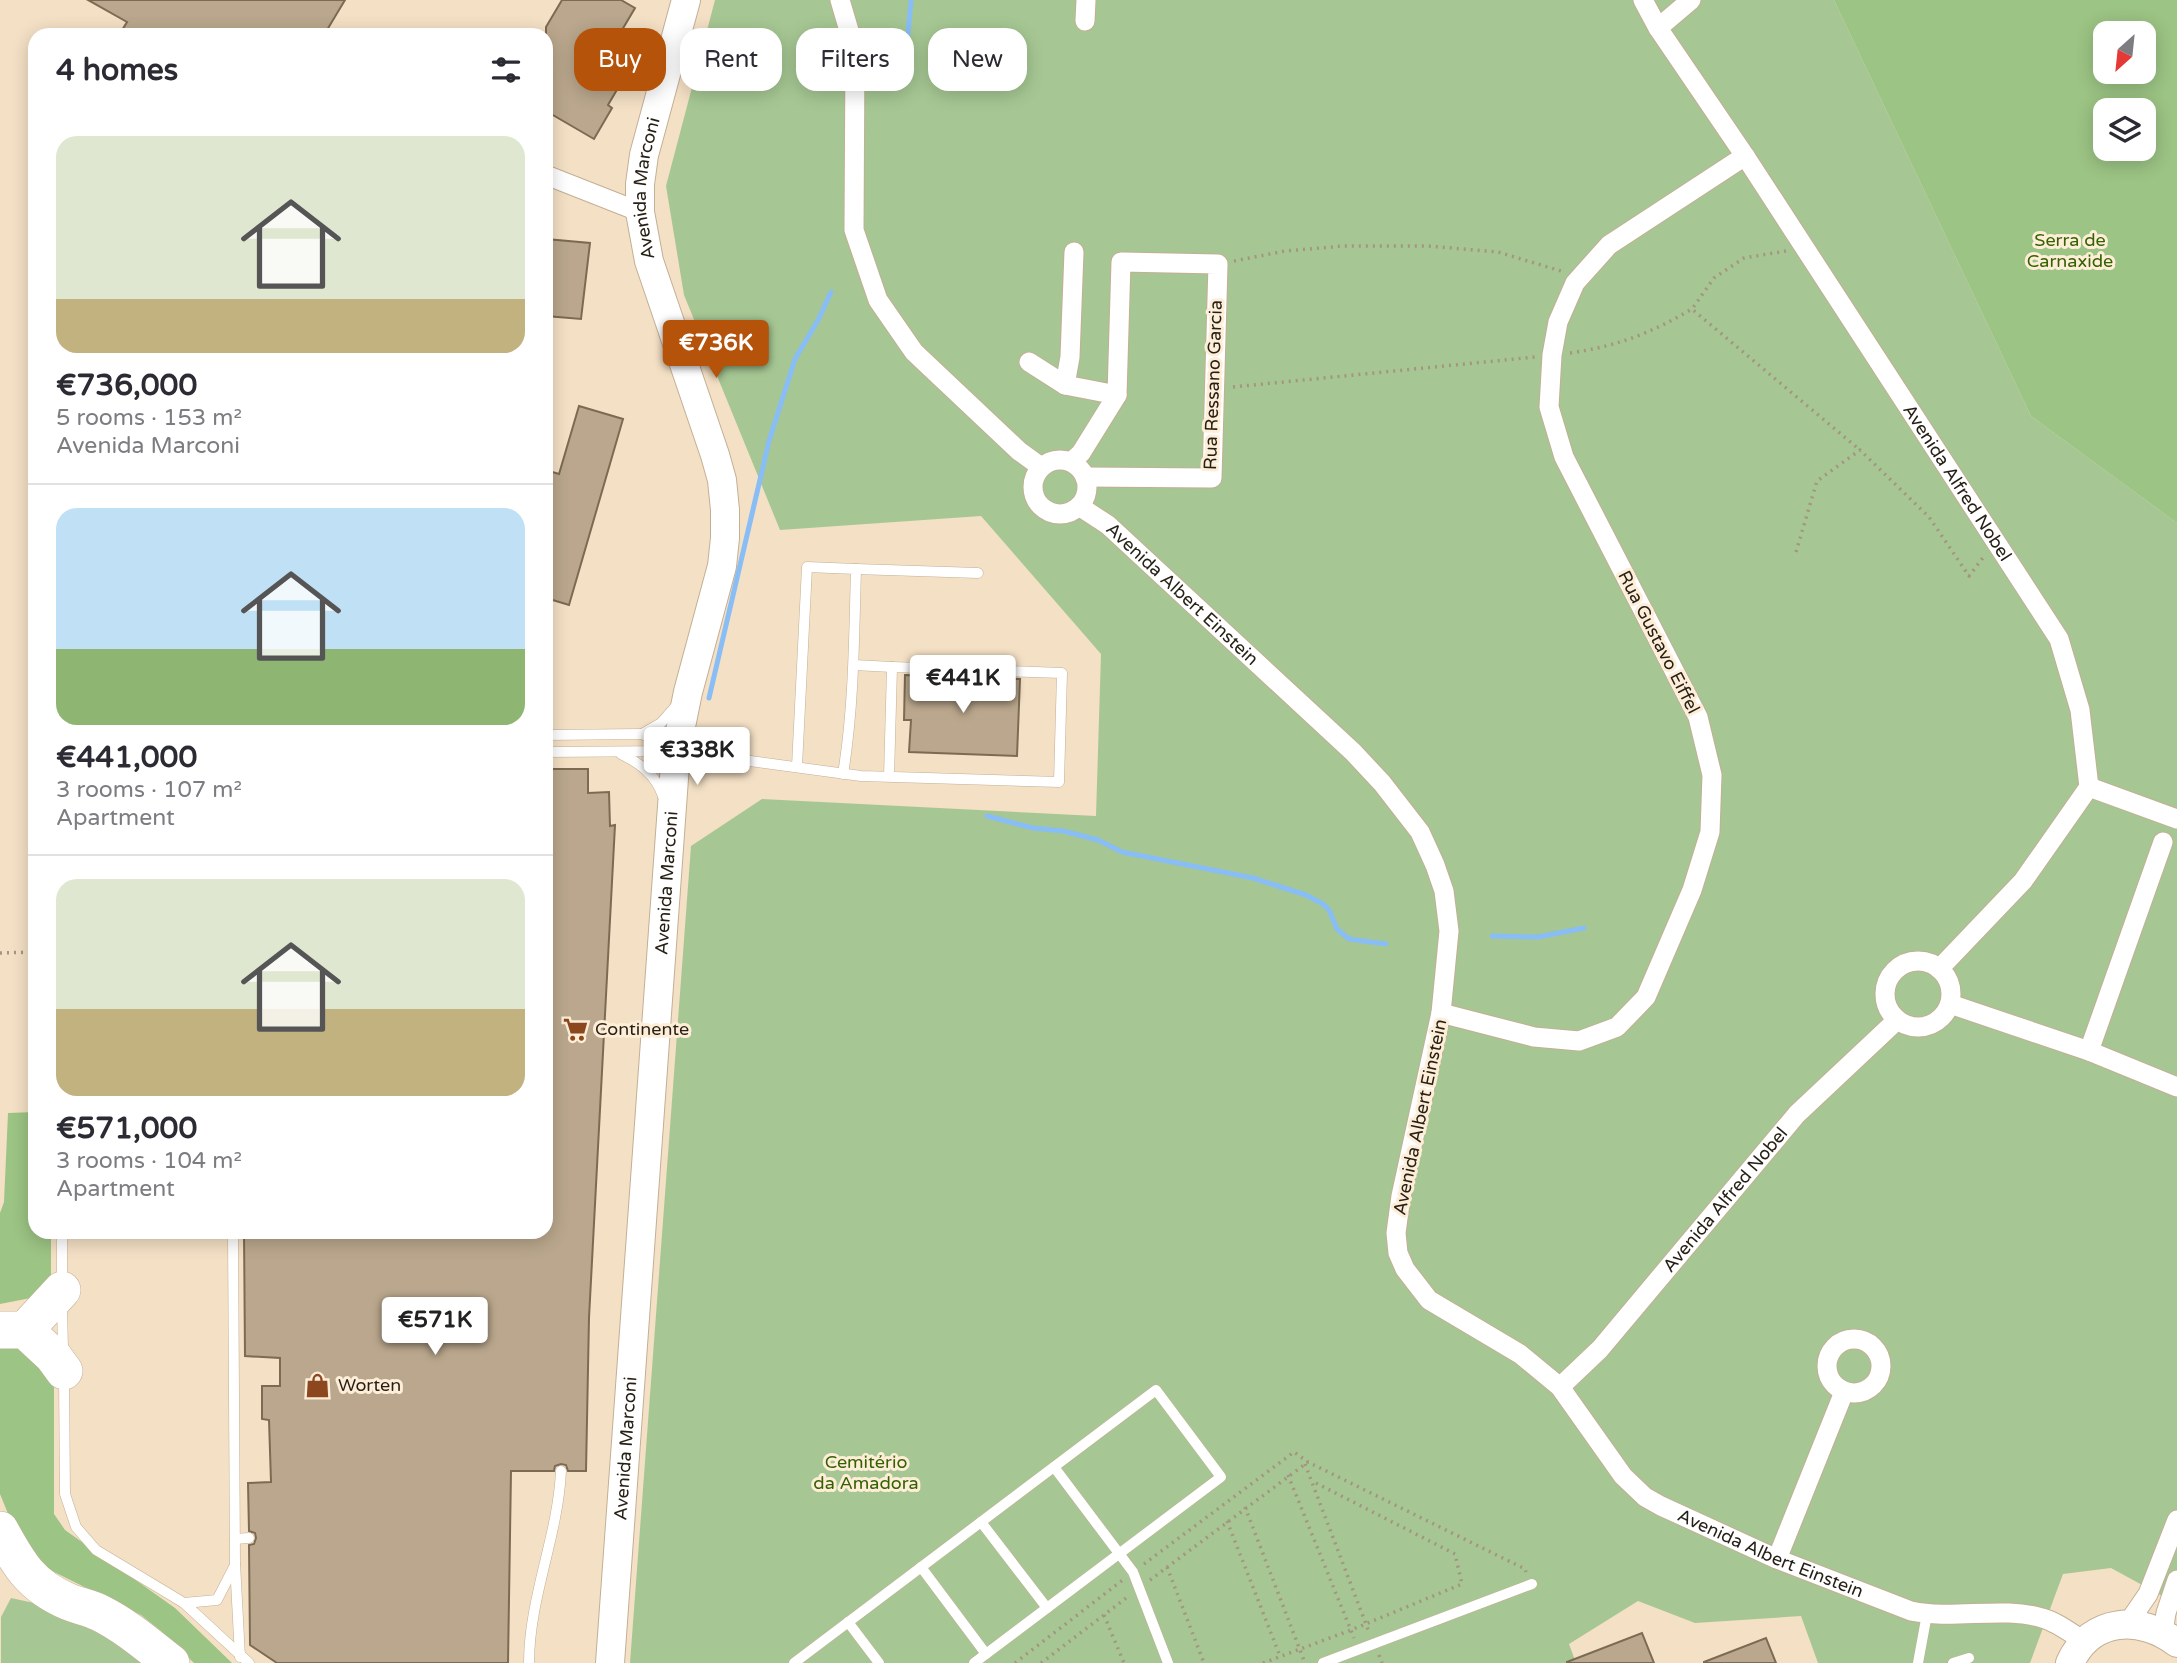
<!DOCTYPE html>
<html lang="en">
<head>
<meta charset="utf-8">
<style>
	body { margin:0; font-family:"Varela Round",sans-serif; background:#f2f2f3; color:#2b2b33; height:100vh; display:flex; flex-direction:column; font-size:26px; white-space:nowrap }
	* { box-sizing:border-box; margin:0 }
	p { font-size:23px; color:#7c7c81 }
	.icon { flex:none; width:38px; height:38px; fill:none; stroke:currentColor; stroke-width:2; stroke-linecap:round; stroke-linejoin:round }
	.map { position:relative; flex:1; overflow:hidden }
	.details { position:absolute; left:28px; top:28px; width:525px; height:1211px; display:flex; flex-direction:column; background:#fff; border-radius:21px; box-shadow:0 4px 18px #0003 }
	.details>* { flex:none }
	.banner { position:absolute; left:574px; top:28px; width:665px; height:63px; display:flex; gap:14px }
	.needle { width:46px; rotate:207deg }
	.tools { position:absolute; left:2093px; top:21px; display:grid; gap:14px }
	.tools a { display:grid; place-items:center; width:63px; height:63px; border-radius:14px; background:#fff; box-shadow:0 4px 18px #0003; font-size:35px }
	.price { position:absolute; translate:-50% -60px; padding:0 16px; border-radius:7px; background:#fff; color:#222; font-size:23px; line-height:46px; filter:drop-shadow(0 2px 4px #0008) }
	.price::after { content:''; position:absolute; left:50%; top:42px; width:21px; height:16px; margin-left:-10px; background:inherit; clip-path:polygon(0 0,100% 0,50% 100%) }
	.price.on { background:#b45309; color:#fff }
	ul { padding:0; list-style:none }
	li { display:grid; align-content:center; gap:14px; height:371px; padding:0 28px }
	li+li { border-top:2px solid #e1e1e2 }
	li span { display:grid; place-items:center; height:217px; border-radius:21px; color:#555 }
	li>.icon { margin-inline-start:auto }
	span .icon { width:126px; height:126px; fill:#fffc; stroke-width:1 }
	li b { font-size:30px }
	h2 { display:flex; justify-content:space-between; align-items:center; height:84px; padding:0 28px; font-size:30px }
	.chip { padding:0 24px; border-radius:21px; background:#fff; box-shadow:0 4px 18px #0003; font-size:24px; line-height:63px }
	.chip.on { background:#b45309; color:#fff }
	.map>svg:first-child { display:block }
	.green { fill:#a6c793 }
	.forest { fill:#9cc484; fill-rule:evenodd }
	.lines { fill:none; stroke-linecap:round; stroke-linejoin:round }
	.stream { stroke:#88bdf5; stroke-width:5 }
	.building { fill:#baa78d; stroke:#7c6a52; stroke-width:2 }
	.lane-casing { stroke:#c3af95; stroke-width:11 }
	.street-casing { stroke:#c3af95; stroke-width:21 }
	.secondary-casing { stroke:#c3af95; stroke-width:30 }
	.highway-casing { stroke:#c3af95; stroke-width:38 }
	.path { stroke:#a49581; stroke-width:3.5; stroke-dasharray:2 5; stroke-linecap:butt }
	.lane { stroke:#fff; stroke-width:10 }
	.street { stroke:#fff; stroke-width:19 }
	.secondary { stroke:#fff; stroke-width:28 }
	.highway { stroke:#fff; stroke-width:37 }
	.labels { text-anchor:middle; stroke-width:6; stroke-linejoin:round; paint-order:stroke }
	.street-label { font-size:18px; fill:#261f15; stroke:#feeed8 }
	.park-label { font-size:18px; fill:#336203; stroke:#feeed8 }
	.poi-label { font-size:18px; fill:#261f15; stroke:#feeed8; text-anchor:start }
</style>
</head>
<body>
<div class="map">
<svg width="2177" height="1663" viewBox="0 0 2177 1663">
	<rect width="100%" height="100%" fill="#f4e0c5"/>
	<g class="green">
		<polygon points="715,0 1834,0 2031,416 2177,523 2177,1604 2111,1568 2063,1574 2030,1663 1818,1663 1801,1616 1695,1623 1638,1601 1569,1644 1576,1663 630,1663 691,846 762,799 1096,816 1101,654 981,516 780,530 684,295 666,186"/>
		<polygon points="11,1598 57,1608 155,1663 1,1663 1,1617"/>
	</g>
	<g class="forest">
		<path d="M1834 0H2177V523L2031 416ZM2105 33H2144V72H2105ZM2105 110H2144V149H2105Z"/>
		<polygon points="35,1112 35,1232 51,1232 51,1282 36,1297 0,1304 0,1213 4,1202 8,1113"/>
		<polygon points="0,1345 19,1346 54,1365 54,1514 65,1530 175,1608 232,1663 194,1663 161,1631 141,1615 40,1565 18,1538 0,1494"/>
	</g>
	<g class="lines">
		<g class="stream">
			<polyline points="895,87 907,44 911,1"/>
			<polyline points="709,698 769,441 795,359 818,320 831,292"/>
			<polyline points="987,816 1033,828 1063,831 1098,840 1122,852 1253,878 1281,887 1306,895 1323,904 1329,910 1337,929 1349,939 1386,944"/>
			<polyline points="1492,936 1538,937 1584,928"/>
		</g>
	</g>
	<g class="building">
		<polygon points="88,0 345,0 324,35 119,35 127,22"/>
		<polygon points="562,0 621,0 635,8 606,57 619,65 608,83 618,88 608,105 612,108 594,139 546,111 546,27"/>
		<polygon points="546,239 590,243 581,319 546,316"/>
		<polygon points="579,406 623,419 569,605 546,598 546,470 559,474"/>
		<polygon points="905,675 1020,679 1017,756 909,752 911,720 904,720"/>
		<polygon points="546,769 588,769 588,793 609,792 610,826 615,825 589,1318 586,1471 568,1471 566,1465 561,1464 555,1466 554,1471 511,1471 508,1663 277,1663 250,1645 249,1545 254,1544 256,1538 255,1533 249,1531 248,1483 271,1482 269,1420 262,1419 262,1386 280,1386 280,1358 245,1356 244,1232 546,1232"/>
		<polygon points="1642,1633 1654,1663 1567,1663 1567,1662"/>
		<polygon points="1766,1638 1776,1663 1704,1663 1704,1662"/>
	</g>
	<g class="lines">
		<defs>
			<g id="lane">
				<polyline points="856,569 978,573"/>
				<polyline points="854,665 892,667"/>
				<polyline points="642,734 661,723 676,706"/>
				<polyline points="546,735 642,734 672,749"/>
				<polyline points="546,752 676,751 861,776 1059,782 1062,673 892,667 889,777"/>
				<path d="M621 754C641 764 655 774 663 796"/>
				<path d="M797 766 807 567 856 569C854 638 854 706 843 774"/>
				<polyline points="62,1232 62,1284"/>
				<polyline points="233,1232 235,1563 240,1657"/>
				<polyline points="62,1306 63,1350"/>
				<polyline points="64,1376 65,1494 76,1527 96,1550 184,1603 249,1663"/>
				<polyline points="1054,1467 1133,1572 1168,1663"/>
				<polyline points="981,1522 1047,1608"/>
				<polyline points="235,1539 249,1538"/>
				<polyline points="921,1567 986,1654"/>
				<polyline points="184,1603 217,1600 235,1565"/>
				<polyline points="848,1622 879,1663"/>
				<path d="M529 1663C529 1598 558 1536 561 1471"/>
				<polyline points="794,1663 1156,1390 1221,1477 974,1663"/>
				<polyline points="1323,1663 1532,1584"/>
				<polyline points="1918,1663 1927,1614"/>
				<polyline points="1953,1663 1969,1658"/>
			</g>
			<g id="street">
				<polyline points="840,0 855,51 854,230 878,300 914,352 1019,451 1041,467"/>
				<path id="s1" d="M1643 0 1658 28 1745 156 2059 639 2080 710 2089 787 2023 881 1939 969"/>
				<polyline points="1085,21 1086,0"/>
				<polyline points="1658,28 1691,0"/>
				<polyline points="546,175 640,212"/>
				<polyline points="1029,362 1065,385 1117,395"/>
				<polyline points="1065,385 1070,357 1074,252"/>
				<circle cx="1060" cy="487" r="27"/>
				<polyline points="1071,462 1081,453 1117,395 1121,262 1218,264 1212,478 1085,477"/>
				<path id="s2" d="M1079 506 1108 525 1353 752 1382 783 1420 832 1435 865 1444 891 1449 931 1441 1013 1401 1196 1396 1233 1398 1253 1405 1269 1429 1300 1520 1354 1560 1387 1623 1476 1645 1497 1661 1506 1777 1559 1911 1611C1953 1620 2003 1606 2042 1618 2057 1622 2071 1633 2085 1642"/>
				<polyline points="2089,787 2177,819"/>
				<circle cx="1918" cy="994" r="33"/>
				<polyline points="1950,1004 2089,1051 2177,1087"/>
				<polyline points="1441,1013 1534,1037 1579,1041 1617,1027 1646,997 1692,890 1710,832 1712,775 1698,717 1564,457 1549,407 1552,355 1558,322 1575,283 1609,245 1745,156"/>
				<polyline points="2089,1051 2163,842"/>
				<circle cx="1854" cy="1366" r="27"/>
				<path id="s3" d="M1560 1387 1600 1349 1797 1114 1897 1020"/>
				<polyline points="1777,1559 1844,1392"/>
				<polyline points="2128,1623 2148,1594 2177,1520"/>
				<polyline points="2163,1632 2166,1613 2177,1580"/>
			</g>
			<g id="secondary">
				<path id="s4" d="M610 1663 676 751 688 692 722 566 725 538V510L722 480 715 455 649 261 640 212V184L644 155 686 0"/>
				<path d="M2070 1663C2091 1617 2141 1615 2177 1643"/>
			</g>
			<g id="highway">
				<polyline points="0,1330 25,1330 53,1356 64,1371"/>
				<polyline points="25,1330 62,1290"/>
				<path d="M0 1530C19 1565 31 1586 69 1602 79 1606 90 1608 100 1613 126 1626 148 1645 171 1663"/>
			</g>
		</defs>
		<use href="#lane" class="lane-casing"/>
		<use href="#street" class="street-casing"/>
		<use href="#secondary" class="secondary-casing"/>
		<use href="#highway" class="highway-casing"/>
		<g class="path">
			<polyline points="1786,251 1744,258 1714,278 1692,309 1860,450"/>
			<polyline points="1234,261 1285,251 1344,246 1428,246 1498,252 1561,271"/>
			<path d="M1570 353C1618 346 1651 333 1692 309"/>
			<polyline points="1233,387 1535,357"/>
			<polyline points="1796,552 1817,481 1860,450 1929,517 1969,576 1985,555"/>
			<polyline points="0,953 35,952"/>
			<polyline points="1305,1464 1369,1632"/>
			<polyline points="1288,1475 1354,1638"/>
			<polyline points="1245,1507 1305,1663"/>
			<polyline points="1227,1521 1280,1656"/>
			<polyline points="1144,1564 1294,1452 1308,1462 1525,1569 1526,1572"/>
			<polyline points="1167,1567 1204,1663"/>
			<polyline points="1150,1580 1308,1462"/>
			<polyline points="1104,1615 1124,1663"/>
			<polyline points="1379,1655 1382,1663"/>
			<polyline points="1015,1663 1124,1579"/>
			<polyline points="1041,1663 1130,1595"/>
			<polyline points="1263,1663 1351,1630 1462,1584 1455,1554 1312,1481"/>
		</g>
		<use href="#lane" class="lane"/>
		<use href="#street" class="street"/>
		<use href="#secondary" class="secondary"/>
		<use href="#highway" class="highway"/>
	</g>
	<defs>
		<symbol id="supermarket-bare" viewBox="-9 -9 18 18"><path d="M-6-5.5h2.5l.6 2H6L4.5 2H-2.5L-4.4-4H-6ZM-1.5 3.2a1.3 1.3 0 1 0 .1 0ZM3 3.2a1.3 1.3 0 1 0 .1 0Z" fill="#8c471e" stroke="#feeed8" stroke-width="2.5" paint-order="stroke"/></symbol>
		<symbol id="shop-bare" viewBox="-9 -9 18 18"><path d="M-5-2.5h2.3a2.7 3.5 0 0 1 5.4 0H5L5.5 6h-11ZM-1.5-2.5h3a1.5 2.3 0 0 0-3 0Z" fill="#8c471e" stroke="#feeed8" stroke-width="2.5" paint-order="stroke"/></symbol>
	</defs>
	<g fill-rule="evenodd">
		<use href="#supermarket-bare" x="558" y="1012" width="35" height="35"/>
		<use href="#shop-bare" x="300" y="1368" width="35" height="35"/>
	</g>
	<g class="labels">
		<g class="street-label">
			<text dy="6" stroke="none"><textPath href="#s4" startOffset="1496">Avenida Marconi</textPath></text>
			<text transform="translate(1213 385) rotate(-88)" y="6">Rua Ressano Garcia</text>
			<text dy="6" stroke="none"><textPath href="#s1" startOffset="576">Avenida Alfred Nobel</textPath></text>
			<text dy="6" stroke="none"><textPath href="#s2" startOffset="136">Avenida Albert Einstein</textPath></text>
			<text transform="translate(1659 642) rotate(63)" y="6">Rua Gustavo Eiffel</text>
			<text dy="6" stroke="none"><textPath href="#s4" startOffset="782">Avenida Marconi</textPath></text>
			<text transform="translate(1420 1117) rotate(-78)" y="6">Avenida Albert Einstein</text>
			<text dy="6" stroke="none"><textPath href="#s3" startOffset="250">Avenida Alfred Nobel</textPath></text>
			<text dy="6" stroke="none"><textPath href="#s4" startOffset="215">Avenida Marconi</textPath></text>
			<text dy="6" stroke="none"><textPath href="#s2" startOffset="1396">Avenida Albert Einstein</textPath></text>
		</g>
		<g class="park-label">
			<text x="2070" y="246">Serra de<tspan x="2070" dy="21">Carnaxide</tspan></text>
			<text x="866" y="1468">Cemitério<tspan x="866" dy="21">da Amadora</tspan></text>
		</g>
		<g class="poi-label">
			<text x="595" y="1035">Continente</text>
			<text x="338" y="1391">Worten</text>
		</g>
	</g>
</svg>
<div class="tools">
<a><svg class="needle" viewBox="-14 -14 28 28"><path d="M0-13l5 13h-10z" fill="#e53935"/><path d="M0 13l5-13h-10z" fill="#7c7c81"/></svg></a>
<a><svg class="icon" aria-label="layers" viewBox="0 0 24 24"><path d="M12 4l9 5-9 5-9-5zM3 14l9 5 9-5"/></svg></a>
</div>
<b class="price on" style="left:716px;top:380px">€736K</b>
<b class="price" style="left:963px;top:715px">€441K</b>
<b class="price" style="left:697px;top:787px">€338K</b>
<b class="price" style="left:435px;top:1357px">€571K</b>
<div class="banner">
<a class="chip on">Buy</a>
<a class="chip">Rent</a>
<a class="chip">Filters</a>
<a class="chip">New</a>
</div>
<section class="details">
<h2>4 homes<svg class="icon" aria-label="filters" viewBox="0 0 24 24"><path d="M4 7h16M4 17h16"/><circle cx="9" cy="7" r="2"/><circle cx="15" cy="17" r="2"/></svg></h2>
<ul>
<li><span style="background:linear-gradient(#dfe7d0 75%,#c2b280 0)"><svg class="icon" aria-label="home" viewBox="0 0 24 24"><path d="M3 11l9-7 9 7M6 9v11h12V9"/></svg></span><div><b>€736,000</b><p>5 rooms · 153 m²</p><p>Avenida Marconi</p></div></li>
<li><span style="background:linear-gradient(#bfe0f5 65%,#8fb573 0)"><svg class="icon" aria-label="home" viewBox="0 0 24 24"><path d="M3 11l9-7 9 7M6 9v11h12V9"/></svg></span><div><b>€441,000</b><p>3 rooms · 107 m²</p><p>Apartment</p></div></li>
<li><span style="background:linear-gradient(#dfe7d0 60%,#c2b280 0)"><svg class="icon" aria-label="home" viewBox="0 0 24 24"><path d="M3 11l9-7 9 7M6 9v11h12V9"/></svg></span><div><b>€571,000</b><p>3 rooms · 104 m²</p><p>Apartment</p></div></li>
</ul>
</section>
</div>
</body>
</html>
